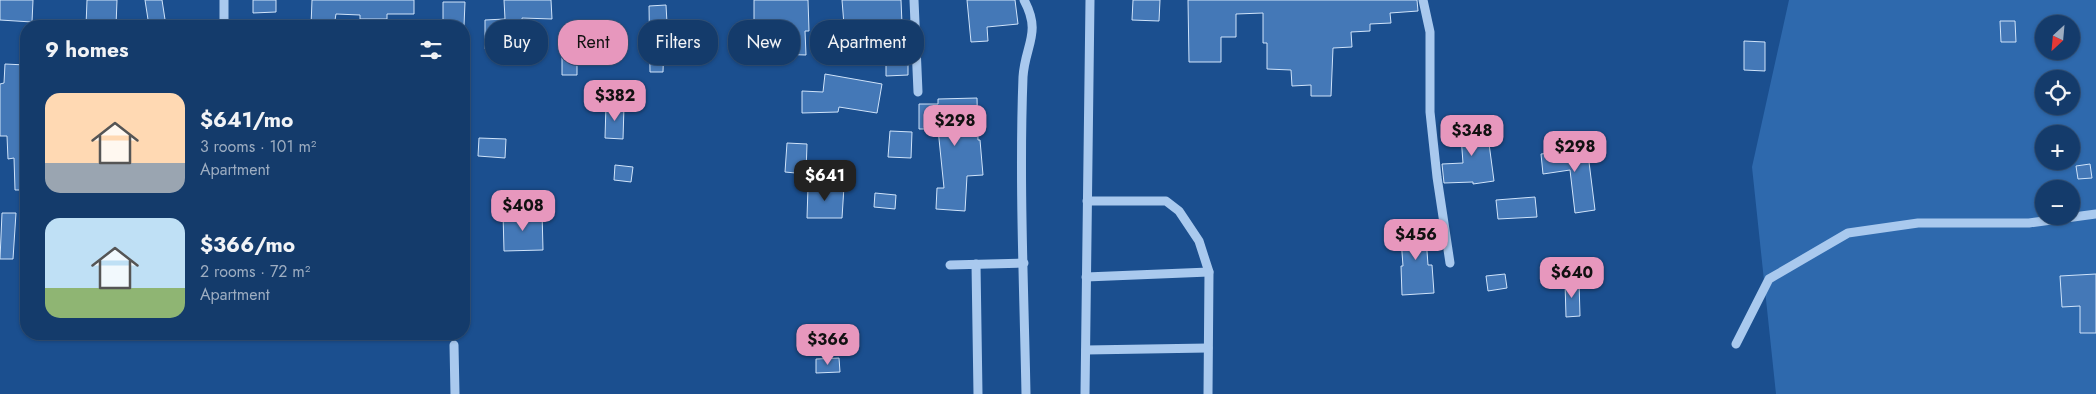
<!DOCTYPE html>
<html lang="en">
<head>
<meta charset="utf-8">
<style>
	body { margin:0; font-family:Jost,sans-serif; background:#1d4271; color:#f1f3f6; height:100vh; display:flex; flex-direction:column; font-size:19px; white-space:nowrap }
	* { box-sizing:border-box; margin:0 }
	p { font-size:16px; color:#9dadc1 }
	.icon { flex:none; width:28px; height:28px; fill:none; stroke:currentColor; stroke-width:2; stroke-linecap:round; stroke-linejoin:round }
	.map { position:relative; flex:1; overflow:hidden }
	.panel { position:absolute; left:20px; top:20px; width:450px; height:320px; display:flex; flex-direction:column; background:#143b6b; border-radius:20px; box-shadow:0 1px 4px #0004,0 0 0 1px #33557e }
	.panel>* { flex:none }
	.top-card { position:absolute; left:485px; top:20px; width:475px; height:45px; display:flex; gap:10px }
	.needle { width:32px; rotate:206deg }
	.tools { position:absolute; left:2035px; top:15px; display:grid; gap:10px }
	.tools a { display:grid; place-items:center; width:45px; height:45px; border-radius:50%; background:#143b6b; box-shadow:0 1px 4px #0004,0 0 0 1px #33557e; font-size:25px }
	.price { position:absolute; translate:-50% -42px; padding:0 11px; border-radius:10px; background:#e797bd; color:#111; font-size:16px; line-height:32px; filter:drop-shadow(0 1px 2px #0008) }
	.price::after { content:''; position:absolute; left:50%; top:30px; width:15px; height:11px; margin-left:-8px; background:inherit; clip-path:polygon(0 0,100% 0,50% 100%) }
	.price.active { background:#222; color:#fff }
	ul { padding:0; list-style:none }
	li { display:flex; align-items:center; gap:15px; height:125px; padding:0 25px }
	li span { display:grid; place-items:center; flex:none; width:140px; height:100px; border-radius:15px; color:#555 }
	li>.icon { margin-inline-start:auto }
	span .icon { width:60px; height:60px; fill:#fffc; stroke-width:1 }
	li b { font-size:21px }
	h2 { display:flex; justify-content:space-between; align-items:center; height:60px; padding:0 25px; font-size:21px }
	.pill { padding:0 18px; border-radius:20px; background:#143b6b; box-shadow:0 1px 4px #0004,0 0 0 1px #33557e; font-size:18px; line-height:45px }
	.pill.active { background:#e797bd; color:#111 }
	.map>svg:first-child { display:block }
	.green { fill:#2e69ad; fill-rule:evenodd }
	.building { fill:#4478b7; stroke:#cfe3fa }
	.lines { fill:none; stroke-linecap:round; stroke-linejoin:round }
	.minor { stroke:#a9c9ee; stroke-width:9 }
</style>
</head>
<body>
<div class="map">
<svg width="2096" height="394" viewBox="0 0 2096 394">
	<rect width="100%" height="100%" fill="#1b4f8f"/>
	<path class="green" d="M1789 0H2096V394H1776L1752 167ZM2044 24H2071V51H2044ZM2044 79H2071V106H2044ZM2044 134H2071V161H2044ZM2044 189H2071V216H2044Z"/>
	<g class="building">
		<polygon points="0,0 33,0 32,22 0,20"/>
		<polygon points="87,0 117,0 116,26 86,26"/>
		<polygon points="145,0 162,0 166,26 149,26"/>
		<polygon points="253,0 276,0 276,12 253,13"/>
		<polygon points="312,0 414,0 414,14 387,14 387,19 360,19 360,15 336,14 334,26 311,26"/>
		<polygon points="504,0 551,0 552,19 522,18 523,38 502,39 500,40 500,49 485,49 485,20 505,19"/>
		<polygon points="754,0 808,0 809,31 805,31 806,55 773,54 772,63 754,64"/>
		<polygon points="842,0 901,0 902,24 904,23 908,52 908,75 886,76 886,58 888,58 883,22 844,25"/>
		<polygon points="967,0 1015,0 1018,24 987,27 988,41 971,42"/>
		<polygon points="1133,0 1160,0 1159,21 1132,20"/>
		<polygon points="1188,0 1417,0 1418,11 1390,13 1391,23 1370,24 1370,31 1351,32 1352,47 1333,48 1331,96 1311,96 1311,85 1292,86 1291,70 1267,69 1267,43 1263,43 1263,13 1236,14 1236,37 1221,37 1221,62 1189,62"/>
		<polygon points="443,2 465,2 464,26 443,26"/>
		<polygon points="666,5 668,41 664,41 663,72 650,72 649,6"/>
		<polygon points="2000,21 2015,21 2016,42 2001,42"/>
		<rect x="833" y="29" width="20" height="26"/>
		<polygon points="1744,41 1765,42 1765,71 1744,70"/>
		<polygon points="562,48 577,49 577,75 562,75"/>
		<polygon points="5,64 26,65 26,190 15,190 14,158 8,159 7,136 0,136 0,84 4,83"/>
		<polygon points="825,74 882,84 877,113 839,107 838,112 802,113 802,91 823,92"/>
		<polygon points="977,98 978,140 980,140 983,175 967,176 965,211 936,209 937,188 944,188 938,129 919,129 919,104 938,104 938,99"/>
		<polygon points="606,105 624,106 623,139 605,138"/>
		<polygon points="1486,121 1494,181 1473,184 1473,182 1444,183 1442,164 1463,163 1460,123"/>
		<polygon points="890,131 912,132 911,158 888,157"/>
		<polygon points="479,138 506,139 505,158 478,156"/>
		<polygon points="787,143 807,144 806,174 785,172"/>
		<polygon points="1599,147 1601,160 1589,162 1595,210 1575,213 1570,170 1543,174 1541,154"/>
		<polygon points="2090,164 2092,178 2078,179 2076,166"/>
		<polygon points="615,165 633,167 631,182 614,180"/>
		<polygon points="829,185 844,186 842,218 807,218 808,187 829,187"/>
		<polygon points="875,193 896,195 895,209 874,207"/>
		<polygon points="1535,197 1537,217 1498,219 1496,200"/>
		<polygon points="542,212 543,250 504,251 503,213"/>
		<polygon points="2,213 16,213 13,259 0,259"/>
		<polygon points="1425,223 1428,265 1432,265 1434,293 1402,295 1401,266 1403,266 1400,225"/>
		<polygon points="1505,274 1507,288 1488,291 1486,276"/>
		<polygon points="2096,274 2096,333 2080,333 2080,306 2062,307 2060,276"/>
		<polygon points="1579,281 1580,316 1566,317 1565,282"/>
		<polygon points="839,358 840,372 816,373 816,359"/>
	</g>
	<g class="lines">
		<g class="minor">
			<polyline points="914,0 918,92"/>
			<path d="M1024 0C1042 33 1025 45 1023 77 1019 182 1024 289 1026 394"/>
			<polyline points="1423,0 1430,32 1430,112 1437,177 1450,263"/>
			<polyline points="224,26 224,0"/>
			<polyline points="1087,201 1166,201 1179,211 1199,241 1209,272 1208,394"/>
			<polyline points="976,264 978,394"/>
			<polyline points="950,265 1024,263"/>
			<polyline points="1086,277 1209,272"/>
			<polyline points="1736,344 1769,279 1848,233 1918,223 2029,223 2096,214"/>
			<polyline points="454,345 455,394"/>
			<polyline points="1086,350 1208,348"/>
			<polyline points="1085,394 1090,0"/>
		</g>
	</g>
</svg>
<div class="tools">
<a><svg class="needle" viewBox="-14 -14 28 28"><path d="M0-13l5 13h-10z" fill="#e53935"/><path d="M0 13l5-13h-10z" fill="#9dadc1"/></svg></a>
<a><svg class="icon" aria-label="locate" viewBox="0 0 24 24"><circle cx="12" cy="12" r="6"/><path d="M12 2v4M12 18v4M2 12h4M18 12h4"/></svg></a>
<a>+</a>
<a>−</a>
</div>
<b class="price" style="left:615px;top:122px">$382</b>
<b class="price" style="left:955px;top:147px">$298</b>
<b class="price" style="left:1472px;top:157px">$348</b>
<b class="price" style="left:1575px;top:173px">$298</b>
<b class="price active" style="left:825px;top:202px">$641</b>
<b class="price" style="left:523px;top:232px">$408</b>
<b class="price" style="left:1416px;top:261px">$456</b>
<b class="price" style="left:1572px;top:299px">$640</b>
<b class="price" style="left:828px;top:366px">$366</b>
<div class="top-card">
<a class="pill">Buy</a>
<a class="pill active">Rent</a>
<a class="pill">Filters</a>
<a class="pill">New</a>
<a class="pill">Apartment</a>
</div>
<section class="panel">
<h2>9 homes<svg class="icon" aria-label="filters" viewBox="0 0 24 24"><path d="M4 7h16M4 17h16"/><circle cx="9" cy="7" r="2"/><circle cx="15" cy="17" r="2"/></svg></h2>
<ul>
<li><span style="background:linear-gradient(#ffd9b3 70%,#9aa5b1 0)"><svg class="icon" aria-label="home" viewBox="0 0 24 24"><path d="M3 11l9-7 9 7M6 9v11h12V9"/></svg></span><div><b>$641/mo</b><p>3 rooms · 101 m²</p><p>Apartment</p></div></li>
<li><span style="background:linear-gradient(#bfe0f5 70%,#8fb573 0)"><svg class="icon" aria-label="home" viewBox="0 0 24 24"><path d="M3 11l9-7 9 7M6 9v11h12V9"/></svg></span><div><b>$366/mo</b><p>2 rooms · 72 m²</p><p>Apartment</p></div></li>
</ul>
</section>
</div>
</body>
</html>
